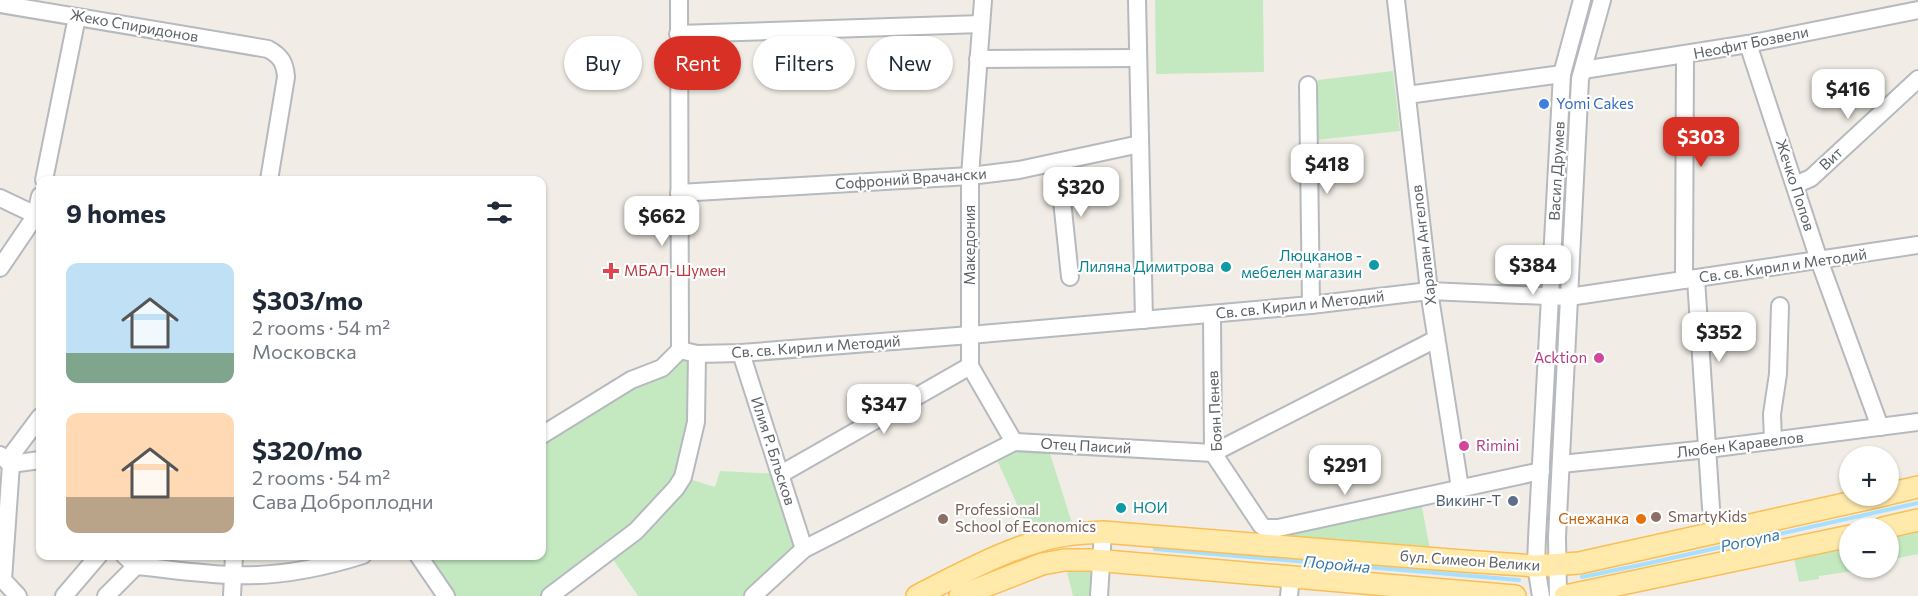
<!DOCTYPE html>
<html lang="en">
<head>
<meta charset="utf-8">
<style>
	body { margin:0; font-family:Commissioner,sans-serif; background:#f2f2f3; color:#1f2937; height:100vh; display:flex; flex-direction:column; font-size:22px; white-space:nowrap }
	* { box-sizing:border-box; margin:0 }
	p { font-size:20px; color:#747a83 }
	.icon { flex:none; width:33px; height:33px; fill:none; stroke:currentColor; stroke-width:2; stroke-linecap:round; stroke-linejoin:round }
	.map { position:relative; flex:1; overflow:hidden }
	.drawer { position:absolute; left:36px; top:176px; width:510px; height:384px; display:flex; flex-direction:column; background:#fff; border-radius:12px; box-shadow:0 2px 4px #0004 }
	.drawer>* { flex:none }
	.banner { position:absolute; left:564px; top:36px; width:570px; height:54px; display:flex; gap:12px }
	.controls { position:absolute; left:1839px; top:446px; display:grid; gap:12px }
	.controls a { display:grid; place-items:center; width:60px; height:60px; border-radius:50%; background:#fff; box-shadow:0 2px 4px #0004; font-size:30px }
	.price { position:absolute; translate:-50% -51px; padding:0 14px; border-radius:12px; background:#fff; color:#222; font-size:20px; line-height:39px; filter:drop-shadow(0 2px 3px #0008) }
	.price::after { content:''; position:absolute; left:50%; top:36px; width:18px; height:14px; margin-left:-9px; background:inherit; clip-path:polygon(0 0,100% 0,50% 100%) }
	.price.on { background:#d93025; color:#fff }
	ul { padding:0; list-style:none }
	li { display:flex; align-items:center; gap:18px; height:150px; padding:0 30px }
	li span { display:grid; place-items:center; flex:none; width:168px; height:120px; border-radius:12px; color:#555 }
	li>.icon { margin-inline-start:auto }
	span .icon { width:72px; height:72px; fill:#fffc; stroke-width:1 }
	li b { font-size:26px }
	h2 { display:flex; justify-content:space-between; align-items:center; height:72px; padding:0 30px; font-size:26px }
	.chip { padding:0 21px; border-radius:27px; background:#fff; box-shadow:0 2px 4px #0004; font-size:21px; line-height:54px }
	.chip.on { background:#d93025; color:#fff }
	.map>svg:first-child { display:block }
	.green { fill:#c4e9c1 }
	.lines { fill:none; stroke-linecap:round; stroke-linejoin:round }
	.stream { stroke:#a7e0ff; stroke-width:4 }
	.minor-casing { stroke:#b6b9bd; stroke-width:20 }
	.major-casing { stroke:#fbbe55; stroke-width:24 }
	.minor { stroke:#fff; stroke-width:16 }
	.major { stroke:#ffeaac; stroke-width:21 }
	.shop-dot { fill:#3f7fe0; stroke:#fff; stroke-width:2 }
	.culture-dot { fill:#0f9aa8; stroke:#fff; stroke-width:2 }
	.health-dot { fill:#e0444e; stroke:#fff; stroke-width:2 }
	.hotel-dot { fill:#d1479c; stroke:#fff; stroke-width:2 }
	.service-dot { fill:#5c6f8a; stroke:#fff; stroke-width:2 }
	.education-dot { fill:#8d6e63; stroke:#fff; stroke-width:2 }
	.food-dot { fill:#e8710a; stroke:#fff; stroke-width:2 }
	.labels { text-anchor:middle; stroke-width:4.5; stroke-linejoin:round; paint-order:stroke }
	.street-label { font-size:15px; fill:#5d6267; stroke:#fff }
	.shop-label { font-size:15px; fill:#366cbe; stroke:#fff; text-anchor:start }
	.culture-label { font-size:15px; fill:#0d838f; stroke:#fff; text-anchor:end }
	.health-label { font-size:15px; fill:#be3a42; stroke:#fff; text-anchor:start }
	.hotel-label { font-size:15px; fill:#b23c85; stroke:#fff; text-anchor:end }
	.service-label { font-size:15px; fill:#4e5e75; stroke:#fff; text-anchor:end }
	.education-label { font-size:15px; fill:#785e54; stroke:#fff; text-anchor:start }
	.food-label { font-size:15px; fill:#c56008; stroke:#fff; text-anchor:end }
	.water-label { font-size:16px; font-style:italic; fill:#3777a7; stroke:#fff }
</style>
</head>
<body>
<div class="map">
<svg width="1918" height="596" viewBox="0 0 1918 596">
	<rect width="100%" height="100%" fill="#f1ede6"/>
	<g class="green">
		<polygon points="1155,0 1263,0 1264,72 1156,74"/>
		<polygon points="1393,71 1400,131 1316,140 1318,80"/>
		<polygon points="697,354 683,477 715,487 720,471 781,474 804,549 753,596 638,596 608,552 550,596 446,596 418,555 542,555 542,435 673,358"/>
		<polygon points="1047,444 1072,523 1031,536 994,453"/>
		<polygon points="1420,497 1430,549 1244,538 1265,528"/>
		<polygon points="1888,528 1918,531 1918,554 1889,560"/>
		<polygon points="1849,536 1850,567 1875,568 1819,576 1819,579 1799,582 1792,549"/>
		<polygon points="1064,560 1102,560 1099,596 1073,596"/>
	</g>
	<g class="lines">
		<g class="stream">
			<polyline points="1155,549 1519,580"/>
			<polyline points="1582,577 1645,564 1918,503"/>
		</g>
		<defs>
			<g id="minor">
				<polyline points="983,0 970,176 970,366 1014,442"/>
				<polyline points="1137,0 1144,320"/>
				<polyline points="1396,0 1429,291 1460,488"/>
				<path d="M0 4 268 49C281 56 285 63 286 77L269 180"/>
				<polyline points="678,34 981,24"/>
				<polyline points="1748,44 1819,260 1880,427"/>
				<polyline points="978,59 1138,58"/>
				<polyline points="1583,70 1748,44 1918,10"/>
				<polyline points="1308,85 1311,305"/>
				<polyline points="1407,95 1562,74"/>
				<polyline points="1058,162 1070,277"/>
				<polyline points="44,180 77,17"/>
				<polyline points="1795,185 1811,178 1918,79"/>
				<polyline points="679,193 970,176 1019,170 1140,144"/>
				<polyline points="0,198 40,217"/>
				<polyline points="0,268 36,215 40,196"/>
				<polyline points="1696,279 1711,508"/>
				<polyline points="1684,280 1685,55"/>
				<polyline points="1212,314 1213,453 1261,525 1265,528 1278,528 1541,471"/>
				<polyline points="680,350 697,354 741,353 970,335 1311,305 1429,291 1569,297 1918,245"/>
				<polyline points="741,353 804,549"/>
				<polyline points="542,435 631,380 662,368 680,350 679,0"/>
				<polyline points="1773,441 1772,414 1778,374 1780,306"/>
				<polyline points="0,455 11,464 3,580 18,596"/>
				<polyline points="7,461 40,417"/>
				<polyline points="11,464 40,460"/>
				<polyline points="1561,464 1708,449 1918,422"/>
				<polyline points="781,474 970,366"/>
				<polyline points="124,555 136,566"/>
				<polyline points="418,555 446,596"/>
				<polyline points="64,596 99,555"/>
				<path d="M106 596 136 566C168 569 200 574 232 575 275 577 322 568 363 555"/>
				<polyline points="232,596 234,555"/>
				<polyline points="550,596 636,531 676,488 683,477 696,422 697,354"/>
				<polyline points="753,596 804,549 1014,442 1213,453 1436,339"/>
				<polyline points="1099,596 1103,532"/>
				<polyline points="1289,596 1291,577"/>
				<polyline points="1541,596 1536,566 1537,538 1562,74 1582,0"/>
				<polyline points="1558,596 1557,537 1580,79 1602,0"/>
			</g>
			<g id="major">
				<polyline points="1888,494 1918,487"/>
				<polyline points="1883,528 1918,520"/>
				<path d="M917 596C960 574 1018 542 1066 535 1078 533 1091 533 1103 532L1463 561 1536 566 1579 563 1885 495"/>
				<polyline points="960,596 1042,564 1064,560 1094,560 1515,596"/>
				<polyline points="1565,596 1850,536"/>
			</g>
		</defs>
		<use href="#minor" class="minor-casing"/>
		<use href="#major" class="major-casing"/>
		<use href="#minor" class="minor"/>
		<use href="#major" class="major"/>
	</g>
	<circle class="shop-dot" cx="1544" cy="104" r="6"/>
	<g class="culture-dot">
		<circle cx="1374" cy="265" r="6"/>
		<circle cx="1226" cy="267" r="6"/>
		<circle cx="1121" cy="508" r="6"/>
	</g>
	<path class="health-dot" d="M608 262h6v6h6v6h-6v6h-6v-6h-6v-6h6z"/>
	<g class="hotel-dot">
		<circle cx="1599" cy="358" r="6"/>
		<circle cx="1464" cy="446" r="6"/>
	</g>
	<circle class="service-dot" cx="1513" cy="501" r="6"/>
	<g class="education-dot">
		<circle cx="1656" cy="517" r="6"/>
		<circle cx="943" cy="519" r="6"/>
	</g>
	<circle class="food-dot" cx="1641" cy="519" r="6"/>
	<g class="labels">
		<g class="street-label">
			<text transform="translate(134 26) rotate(10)" y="5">Жеко Спиридонов</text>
			<text transform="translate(1751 43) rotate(-11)" y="5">Неофит Бозвели</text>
			<text transform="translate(1831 159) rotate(-43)" y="5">Вит</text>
			<text transform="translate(1557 171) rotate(-87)" y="5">Васил Друмев</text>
			<text transform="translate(911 179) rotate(-4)" y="5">Софроний Врачански</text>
			<text transform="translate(1795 185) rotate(72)" y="5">Жечко Попов</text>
			<text transform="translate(970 245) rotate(-90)" y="5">Македония</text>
			<text transform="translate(1424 245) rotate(-97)" y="5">Харалан Ангелов</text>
			<text transform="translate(1783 266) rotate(-8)" y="5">Св. св. Кирил и Методий</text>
			<text transform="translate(1300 305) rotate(-6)" y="5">Св. св. Кирил и Методий</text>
			<text transform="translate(816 347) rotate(-4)" y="5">Св. св. Кирил и Методий</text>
			<text transform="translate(1215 411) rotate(-93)" y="5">Боян Пенев</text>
			<text transform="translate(1740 445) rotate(-7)" y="5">Любен Каравелов</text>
			<text transform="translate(1086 446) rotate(3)" y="5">Отец Паисий</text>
			<text transform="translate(773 451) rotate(72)" y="5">Илия Р. Блъсков</text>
			<text transform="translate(1470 561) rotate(4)" y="5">бул. Симеон Велики</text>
		</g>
		<g class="shop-label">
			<text x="1556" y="109">Yomi Cakes</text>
		</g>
		<g class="culture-label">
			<text x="1362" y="261">Люцканов -<tspan x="1362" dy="17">мебелен магазин</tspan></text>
			<text x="1214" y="272">Лиляна Димитрова</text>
			<text x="1133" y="513" text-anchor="start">НОИ</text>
		</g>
		<g class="health-label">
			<text x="624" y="276">МБАЛ-Шумен</text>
		</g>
		<g class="hotel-label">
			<text x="1587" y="363">Acktion</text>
			<text x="1476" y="451" text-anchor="start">Rimini</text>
		</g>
		<g class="service-label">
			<text x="1501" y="506">Викинг-Т</text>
		</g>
		<g class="education-label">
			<text x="955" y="515">Professional<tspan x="955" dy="17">School of Economics</tspan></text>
			<text x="1668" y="522">SmartyKids</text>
		</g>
		<g class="food-label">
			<text x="1629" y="524">Снежанка</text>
		</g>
		<g class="water-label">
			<text transform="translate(1750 540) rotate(-12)" y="6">Poroyna</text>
			<text transform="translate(1337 564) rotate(5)" y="6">Поройна</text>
		</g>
	</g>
</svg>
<div class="controls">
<a>+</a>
<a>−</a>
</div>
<b class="price" style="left:1848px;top:120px">$416</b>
<b class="price on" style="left:1701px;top:168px">$303</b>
<b class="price" style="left:1327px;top:195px">$418</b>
<b class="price" style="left:1081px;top:218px">$320</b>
<b class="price" style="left:662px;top:247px">$662</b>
<b class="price" style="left:1533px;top:296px">$384</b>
<b class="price" style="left:1719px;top:363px">$352</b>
<b class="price" style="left:884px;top:435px">$347</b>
<b class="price" style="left:1345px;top:496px">$291</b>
<div class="banner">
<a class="chip">Buy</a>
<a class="chip on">Rent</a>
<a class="chip">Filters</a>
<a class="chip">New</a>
</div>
<section class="drawer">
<h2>9 homes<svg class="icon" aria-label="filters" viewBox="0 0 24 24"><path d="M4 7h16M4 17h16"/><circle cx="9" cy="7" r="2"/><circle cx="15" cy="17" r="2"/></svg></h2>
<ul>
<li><span style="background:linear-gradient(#bfe0f5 75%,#7fa58c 0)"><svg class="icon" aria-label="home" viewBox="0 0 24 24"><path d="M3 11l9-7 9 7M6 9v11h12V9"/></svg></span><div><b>$303/mo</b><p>2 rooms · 54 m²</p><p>Московска</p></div></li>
<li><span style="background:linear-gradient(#ffd9b3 70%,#b9a48a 0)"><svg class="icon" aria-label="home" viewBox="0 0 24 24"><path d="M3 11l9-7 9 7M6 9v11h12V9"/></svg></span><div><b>$320/mo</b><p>2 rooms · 54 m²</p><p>Сава Доброплодни</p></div></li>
</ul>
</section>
</div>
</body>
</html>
